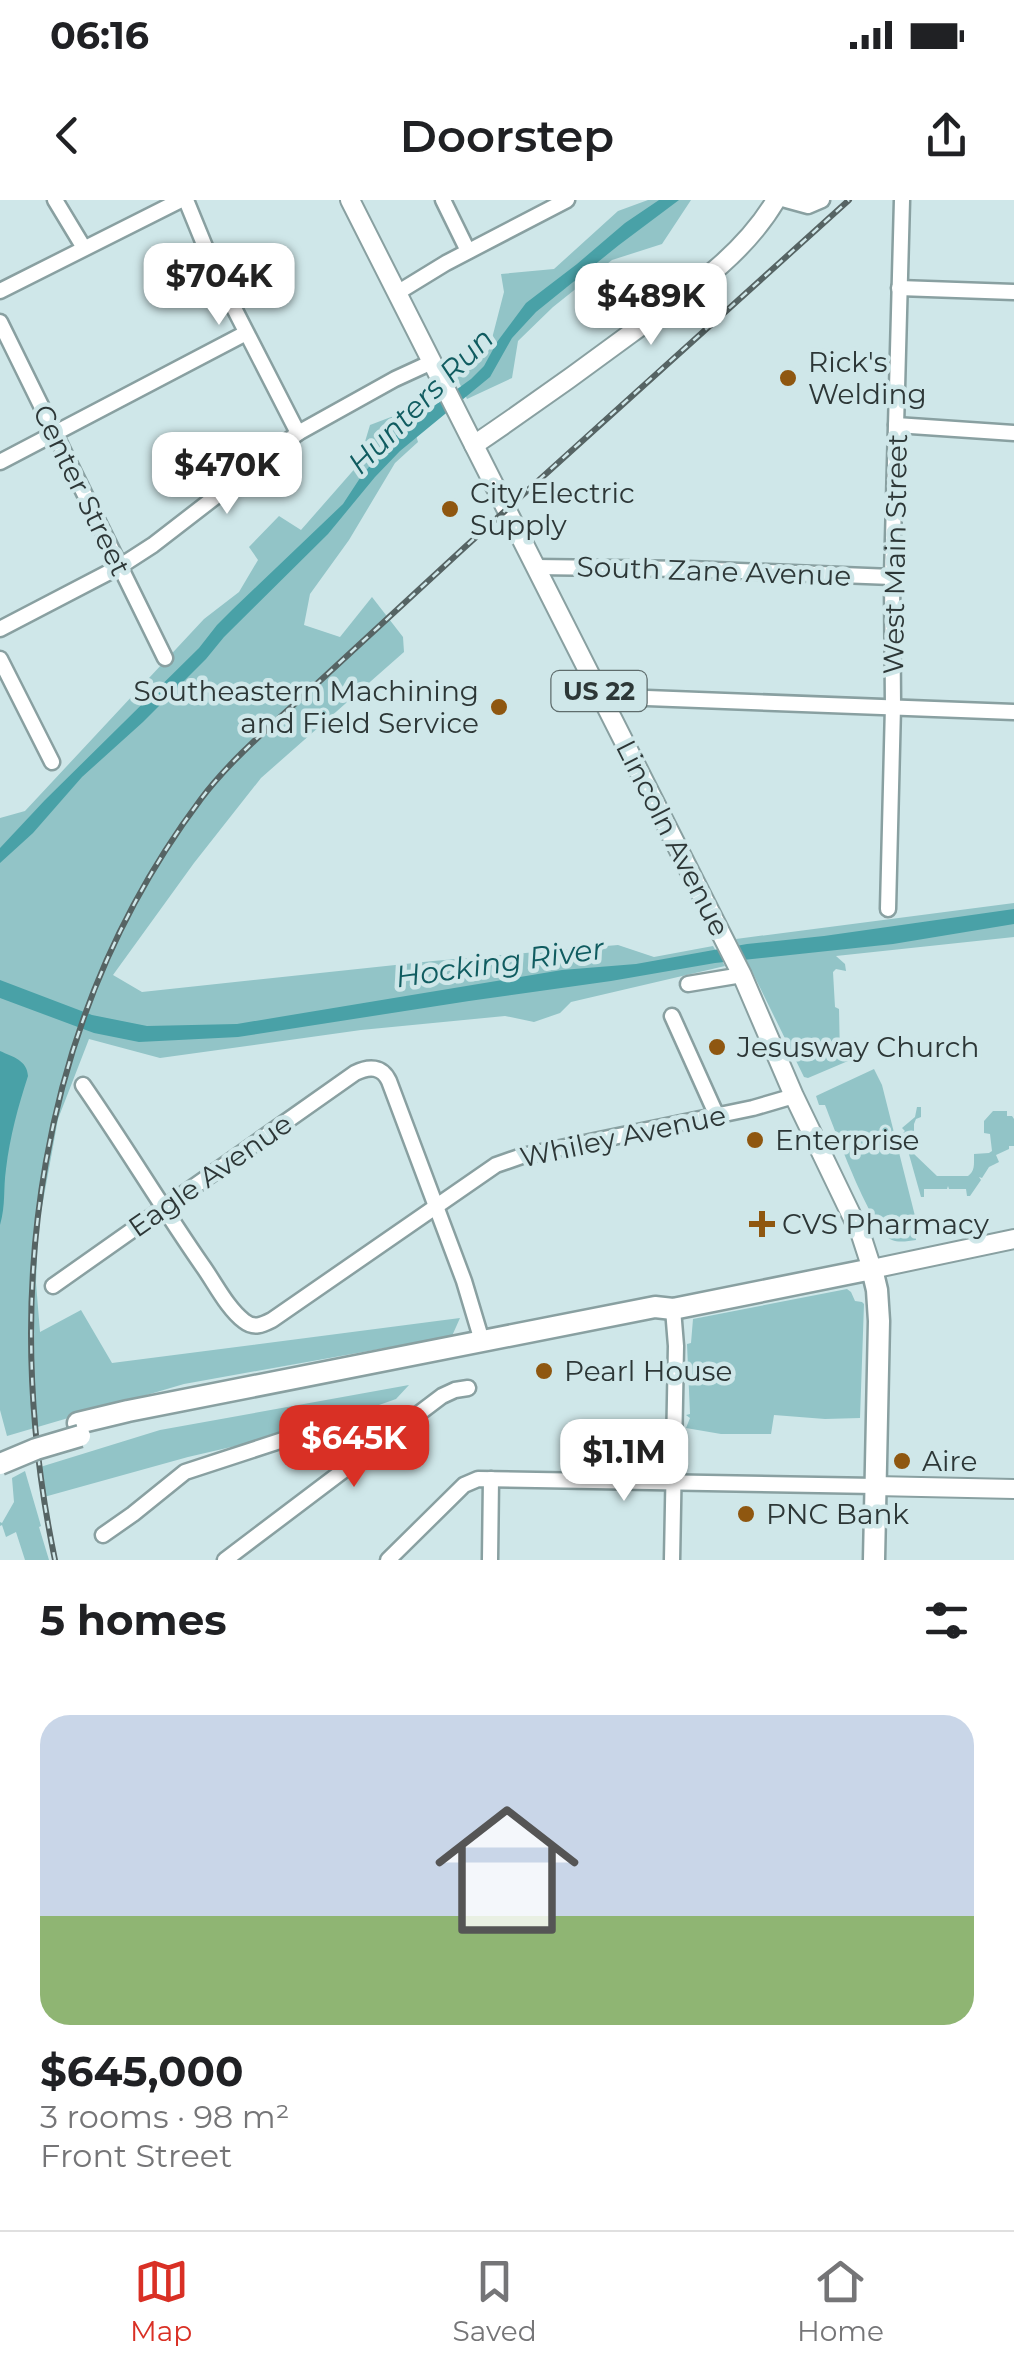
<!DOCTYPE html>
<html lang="en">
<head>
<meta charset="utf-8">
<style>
	body { margin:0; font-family:Montserrat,sans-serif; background:#f2f2f2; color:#202124; height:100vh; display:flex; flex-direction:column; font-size:38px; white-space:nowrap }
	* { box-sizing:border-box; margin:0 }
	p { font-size:32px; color:#757577 }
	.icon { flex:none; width:55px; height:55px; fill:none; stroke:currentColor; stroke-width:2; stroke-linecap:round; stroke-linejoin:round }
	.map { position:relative; height:1360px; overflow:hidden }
	.panel { display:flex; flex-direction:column; background:#fff; flex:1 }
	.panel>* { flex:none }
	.price { position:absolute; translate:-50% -85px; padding:0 22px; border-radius:20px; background:#fff; color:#222; font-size:32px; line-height:65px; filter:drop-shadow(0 2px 5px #0008) }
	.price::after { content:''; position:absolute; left:50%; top:60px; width:30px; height:22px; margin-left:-15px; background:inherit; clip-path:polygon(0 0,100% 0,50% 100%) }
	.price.current { background:#d93025; color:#fff }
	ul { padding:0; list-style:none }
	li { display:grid; align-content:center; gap:20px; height:530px; padding:0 40px }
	li span { display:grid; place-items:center; height:310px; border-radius:30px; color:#555 }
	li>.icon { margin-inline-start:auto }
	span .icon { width:180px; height:180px; fill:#fffc; stroke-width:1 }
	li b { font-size:42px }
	h2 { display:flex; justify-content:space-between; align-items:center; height:120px; padding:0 40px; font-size:42px }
	.status { display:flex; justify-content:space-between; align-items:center; height:70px; padding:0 50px; background:#fff; direction:ltr }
	.status svg { height:28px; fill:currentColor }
	header { display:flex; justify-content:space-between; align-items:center; height:130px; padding:0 40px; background:#fff; font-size:45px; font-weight:600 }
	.tabs { display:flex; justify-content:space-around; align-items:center; height:140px; border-top:2px solid #e0e0e0; background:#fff; font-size:28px; color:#757577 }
	.tabs a { display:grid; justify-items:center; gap:5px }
	.tabs .current { color:#d93025 }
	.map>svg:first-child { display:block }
	.green { fill:#92c4c7 }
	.water { fill:#49a1a7 }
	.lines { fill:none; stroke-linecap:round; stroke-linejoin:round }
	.minor-casing { stroke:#89a0a1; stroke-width:19 }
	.major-casing { stroke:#89a0a1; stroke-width:22 }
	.highway-casing { stroke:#89a0a1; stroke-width:25 }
	.minor { stroke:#fff; stroke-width:14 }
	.major { stroke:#fff; stroke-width:18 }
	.highway { stroke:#fff; stroke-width:20 }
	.rail-casing { stroke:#566464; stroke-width:6 }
	.rail { stroke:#cfe7e9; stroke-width:2.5; stroke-dasharray:8; stroke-linecap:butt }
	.highway-bridge-casing { stroke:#89a0a1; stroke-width:25; stroke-linecap:butt }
	.highway-bridge { stroke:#fff; stroke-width:20 }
	.poi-dot { fill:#8f5710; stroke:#cfe7e9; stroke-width:4 }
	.labels { text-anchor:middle; stroke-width:9; stroke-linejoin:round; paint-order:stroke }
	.shield { fill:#cfe7e9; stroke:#5e6c6c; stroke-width:2.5 }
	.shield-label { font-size:25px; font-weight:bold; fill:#2d3737 }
	.poi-label { font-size:28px; fill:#2d3737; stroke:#cfe7e9; text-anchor:start }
	.street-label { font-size:28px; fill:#2d3737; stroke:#cfe7e9 }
	.water-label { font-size:30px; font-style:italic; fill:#105c60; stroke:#cfe7e9 }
</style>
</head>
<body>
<div class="status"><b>06:16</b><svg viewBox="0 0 49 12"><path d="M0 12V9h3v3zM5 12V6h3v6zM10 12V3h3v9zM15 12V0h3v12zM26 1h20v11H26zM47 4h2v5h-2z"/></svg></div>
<header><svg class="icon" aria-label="back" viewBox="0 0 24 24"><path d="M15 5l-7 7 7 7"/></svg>Doorstep<svg class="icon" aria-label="share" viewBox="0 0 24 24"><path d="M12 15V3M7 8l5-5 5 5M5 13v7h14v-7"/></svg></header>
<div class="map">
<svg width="1014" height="1360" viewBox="0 0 1014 1360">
	<rect width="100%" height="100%" fill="#cfe7e9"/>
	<g class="green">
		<polygon points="648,0 691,0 662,44 612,60 553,107 518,141 512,178 467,199 457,178 489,150 504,92 501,74 554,69 618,11"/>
		<polygon points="410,215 418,242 395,263 349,340 310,394 304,425 340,437 372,397 403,437 404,452 261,578 194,663 113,775 142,792 433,761 618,745 654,757 713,746 725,766 571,802 560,813 534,822 505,816 361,830 160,858 89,839 58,919 38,1029 36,1083 40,1132 81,1110 112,1163 460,1118 452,1136 184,1184 7,1236 0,1210 0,618 25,611 204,419 239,392 258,360 249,347 279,316 301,330 358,265 370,225 391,217"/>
		<polygon points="1014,703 1014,737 836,756 845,764 846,771 836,769 833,772 835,807 839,809 840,856 847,856 848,861 808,878 804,877 736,739"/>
		<path d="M874 869 882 885 915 1016 916 1040C908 1041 899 1043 892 1040 872 1032 835 930 825 905H819L816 896Z"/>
		<path d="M917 907H921V917L916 919 914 924V954L937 976H968C975 971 974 965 974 954L989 953 992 951 990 934 984 933V921L993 911H1007V916H1012L1014 919V946H1009V949L996 955 999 962 989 967 982 978 979 977 981 980 970 996H967L966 989H949L948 986 947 989H924V997H921L903 933 905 931 902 928 915 917Z"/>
		<polygon points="847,1089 851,1092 855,1101 862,1102 864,1104 860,1218 825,1219 774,1215 771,1234 721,1234 686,1228 690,1218 686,1215 690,1214 687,1144 691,1143 693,1119"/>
		<polygon points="409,1185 396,1199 314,1228 188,1257 44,1297 37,1268 160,1230"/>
		<polygon points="25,1271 41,1326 39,1327 49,1360 25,1360 16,1332 6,1337 2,1325 0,1326 0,1322 2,1323 14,1302 12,1278"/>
	</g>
	<g class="water">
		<polygon points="659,0 679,0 619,45 536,112 512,138 490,177 400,251 375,277 328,334 224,437 206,459 143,522 82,577 33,633 0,663 0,648 45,600 199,448 217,425 233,409 343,304 362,275 401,230 471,179 484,166 497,142 526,103 577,64 625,23"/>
		<polygon points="1014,709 1014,724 893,744 715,763 611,781 469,801 238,837 139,842 94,833 0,798 0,780 92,815 147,826 237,824 562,770 636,764 747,744 824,736"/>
		<path d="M0 851C13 857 27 860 28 876 18 907 10 936 6 969 3 990 6 1004 0 1025Z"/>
	</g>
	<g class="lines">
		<defs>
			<g id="minor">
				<polyline points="55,0 84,48"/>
				<polyline points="186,0 215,71 298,233"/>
				<polyline points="443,0 468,51"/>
				<polyline points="786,0 808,6 822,0"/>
				<polyline points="899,88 1014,92"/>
				<polyline points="0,91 181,0"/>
				<polyline points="397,93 446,63 567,0"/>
				<polyline points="0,122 165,458"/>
				<polyline points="896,225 1014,233"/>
				<polyline points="0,262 246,133"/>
				<polyline points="535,367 689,369 892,377"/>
				<polyline points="0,429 119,367 153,345 298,233 395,179 432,162"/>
				<polyline points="0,459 52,562"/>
				<polyline points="602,499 621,497 1014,512"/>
				<polyline points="888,709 893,506 892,377 902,0"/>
				<polyline points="688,784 742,775"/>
				<polyline points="672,816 717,916"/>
				<path d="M83 885C124 944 161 1006 202 1065 215 1083 227 1108 244 1121 254 1129 262 1125 272 1120L496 965 522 956 753 908 794 896"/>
				<path d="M53 1086 355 873C369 866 382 866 389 881L464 1081 482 1141"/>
				<path d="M103 1335 133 1314 185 1272 292 1237C325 1233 326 1245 345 1269"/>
				<polyline points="225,1360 442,1196 455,1190 468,1188"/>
				<polyline points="388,1360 464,1285 478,1279 875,1286"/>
				<polyline points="490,1360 491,1279"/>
				<polyline points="672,1360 676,1146 673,1109"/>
			</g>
			<g id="major">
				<polyline points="350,0 742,775 794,896 861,1035 872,1069 1014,1039"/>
				<path d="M474 245C527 209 579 172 630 134 684 94 741 59 776 0"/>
				<polyline points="875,1286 1014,1289"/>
			</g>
			<polyline id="highway" points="78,1223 128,1211 655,1107 673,1109 872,1069 877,1090 879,1121 874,1360"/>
		</defs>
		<use href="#minor" class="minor-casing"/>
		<use href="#major" class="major-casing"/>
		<use href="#highway" class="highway-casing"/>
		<use href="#minor" class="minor"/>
		<use href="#major" class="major"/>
		<use href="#highway" class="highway"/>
		<defs>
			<path id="rail" d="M55 1360C0 1095 37 818 201 599 230 560 273 524 309 491 361 443 413 395 465 347 592 231 721 116 849 0"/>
		</defs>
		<use href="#rail" class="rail-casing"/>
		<use href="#rail" class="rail"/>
		<defs>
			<polyline id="highway-bridge" points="0,1264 36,1249 80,1236"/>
		</defs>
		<use href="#highway-bridge" class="highway-bridge-casing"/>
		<use href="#highway-bridge" class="highway-bridge"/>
	</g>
	<g class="poi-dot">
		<circle cx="788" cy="178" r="10"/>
		<circle cx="450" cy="309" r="10"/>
		<circle cx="499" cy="507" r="10"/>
		<circle cx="717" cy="847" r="10"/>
		<circle cx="755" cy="940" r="10"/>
		<path d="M757 1009h10v10h10v10h-10v10h-10v-10h-10v-10h10z"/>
		<circle cx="544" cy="1171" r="10"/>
		<circle cx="902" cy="1261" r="10"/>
		<circle cx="746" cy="1314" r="10"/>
	</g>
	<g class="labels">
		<rect class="shield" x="551.5" y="471" width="95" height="40" rx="8"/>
		<g class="shield-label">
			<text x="599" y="500">US 22</text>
		</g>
		<g class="poi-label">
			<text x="808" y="172">Rick's<tspan x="808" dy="32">Welding</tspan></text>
			<text x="470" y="303">City Electric<tspan x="470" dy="32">Supply</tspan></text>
			<text x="479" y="501" text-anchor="end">Southeastern Machining<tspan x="479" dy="32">and Field Service</tspan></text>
			<text x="737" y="857">Jesusway Church</text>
			<text x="775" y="950">Enterprise</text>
			<text x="782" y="1034">CVS Pharmacy</text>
			<text x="564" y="1181">Pearl House</text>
			<text x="922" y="1271">Aire</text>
			<text x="766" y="1324">PNC Bank</text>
		</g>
		<g class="street-label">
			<text transform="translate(82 290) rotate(64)" y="10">Center Street</text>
			<text transform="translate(895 354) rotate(-89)" y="10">West Main Street</text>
			<text transform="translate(714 371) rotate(2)" y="10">South Zane Avenue</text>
			<text transform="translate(673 638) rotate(63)" y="10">Lincoln Avenue</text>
			<text transform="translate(623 936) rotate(-12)" y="10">Whiley Avenue</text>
			<text transform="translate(210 975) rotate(-35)" y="10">Eagle Avenue</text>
		</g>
		<g class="water-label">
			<text transform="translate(421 201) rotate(-45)" y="10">Hunters Run</text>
			<text transform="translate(500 763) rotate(-8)" y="10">Hocking River</text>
		</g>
	</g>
</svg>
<b class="price" style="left:219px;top:128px">$704K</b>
<b class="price" style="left:651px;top:148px">$489K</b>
<b class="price" style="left:227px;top:317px">$470K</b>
<b class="price current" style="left:354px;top:1290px">$645K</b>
<b class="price" style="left:624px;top:1304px">$1.1M</b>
</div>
<section class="panel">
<h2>5 homes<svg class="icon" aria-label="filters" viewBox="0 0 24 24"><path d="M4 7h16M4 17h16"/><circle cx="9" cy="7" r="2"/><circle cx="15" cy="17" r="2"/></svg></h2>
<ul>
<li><span style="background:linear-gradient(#c9d6e8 65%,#8fb573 0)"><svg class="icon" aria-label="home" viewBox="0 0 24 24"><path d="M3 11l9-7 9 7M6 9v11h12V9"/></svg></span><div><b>$645,000</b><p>3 rooms · 98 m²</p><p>Front Street</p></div></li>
</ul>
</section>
<nav class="tabs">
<a class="current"><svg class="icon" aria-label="map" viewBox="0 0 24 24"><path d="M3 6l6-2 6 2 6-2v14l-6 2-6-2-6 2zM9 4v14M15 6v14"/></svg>Map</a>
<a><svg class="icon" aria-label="saved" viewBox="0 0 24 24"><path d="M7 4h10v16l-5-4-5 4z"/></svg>Saved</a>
<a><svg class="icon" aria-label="home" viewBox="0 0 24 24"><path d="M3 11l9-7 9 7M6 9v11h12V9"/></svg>Home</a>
</nav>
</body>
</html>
